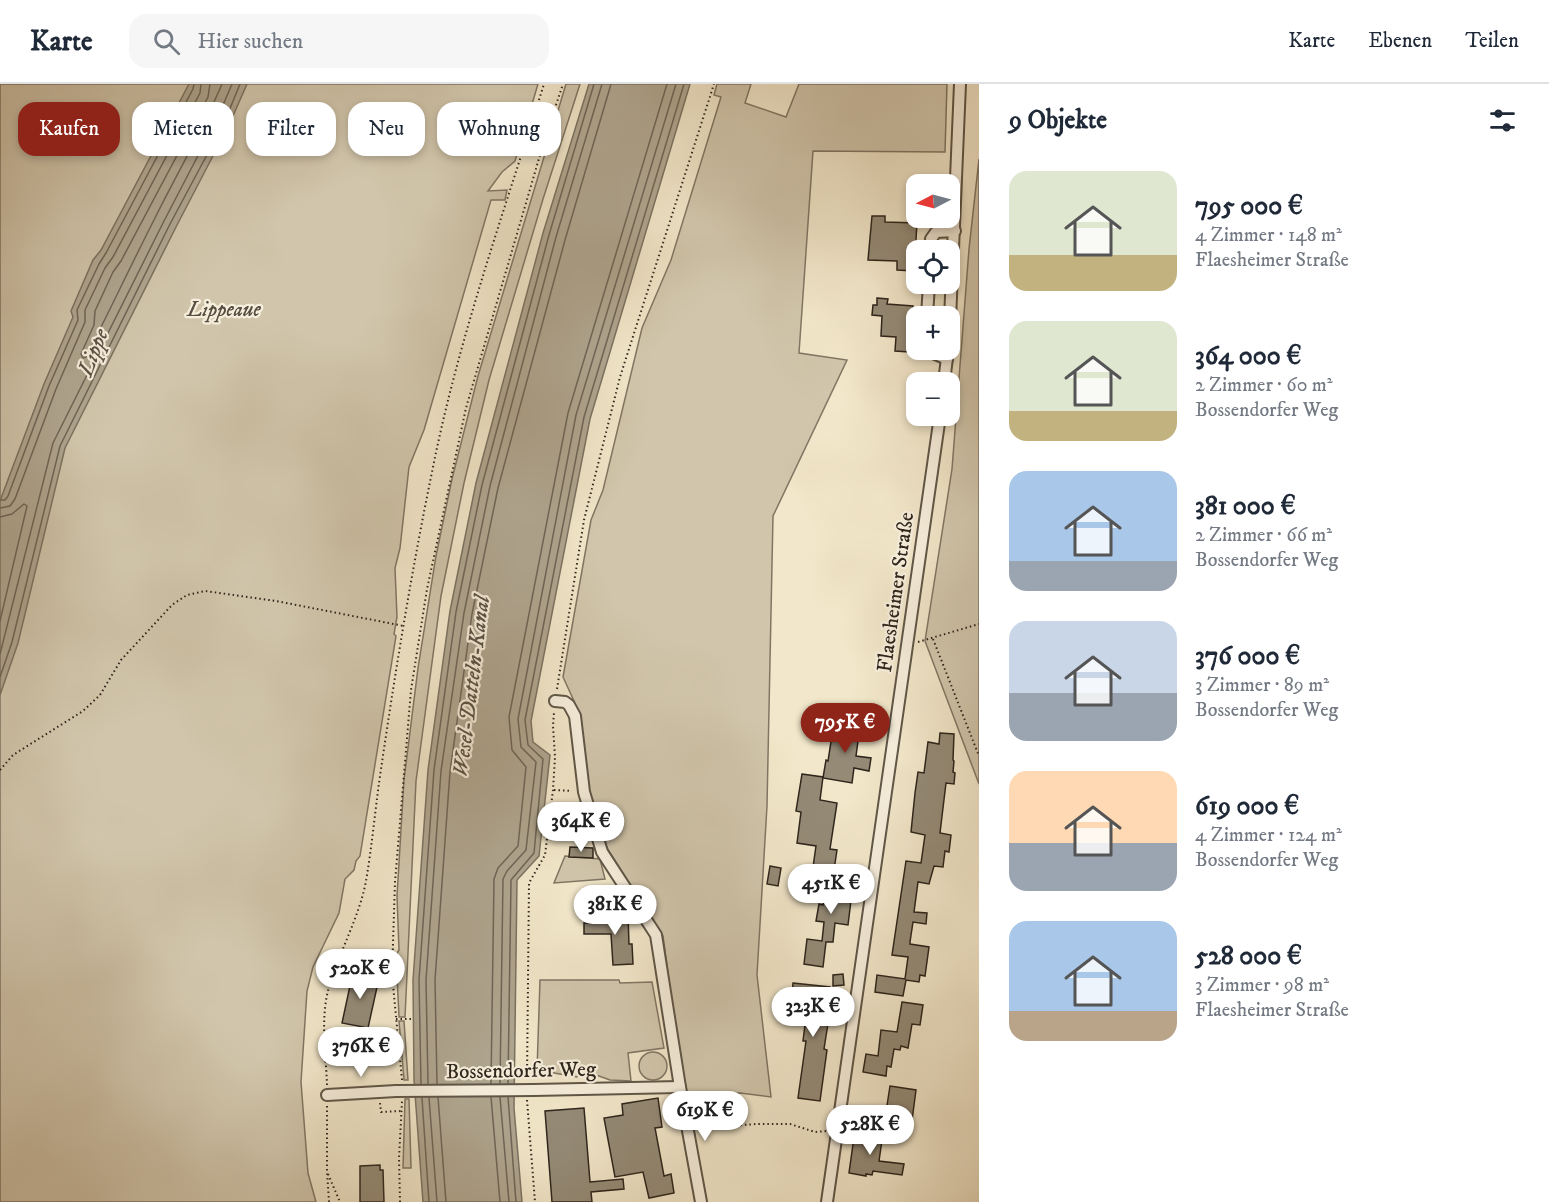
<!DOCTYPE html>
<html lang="de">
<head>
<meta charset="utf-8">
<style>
	body { margin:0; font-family:"IM FELL DW Pica",serif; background:#f6f6f7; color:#1f2937; height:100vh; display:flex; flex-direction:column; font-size:22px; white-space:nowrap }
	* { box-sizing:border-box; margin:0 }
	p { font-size:20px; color:#747a83 }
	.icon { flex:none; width:33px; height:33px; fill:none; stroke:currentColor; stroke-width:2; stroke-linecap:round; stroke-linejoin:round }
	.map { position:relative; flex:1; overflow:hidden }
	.panel { display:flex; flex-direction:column; background:#fff; width:570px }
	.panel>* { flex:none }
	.banner { position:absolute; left:18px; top:18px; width:570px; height:54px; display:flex; gap:12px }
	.needle { width:39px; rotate:264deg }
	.tools { position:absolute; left:906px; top:90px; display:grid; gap:12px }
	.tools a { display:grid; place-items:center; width:54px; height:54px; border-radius:12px; background:#fff; box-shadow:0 3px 9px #0003; font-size:30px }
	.price { position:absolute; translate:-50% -51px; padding:0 14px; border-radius:21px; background:#fff; color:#222; font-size:20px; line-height:39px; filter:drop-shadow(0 2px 3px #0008) }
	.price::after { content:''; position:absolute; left:50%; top:36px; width:18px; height:14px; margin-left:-9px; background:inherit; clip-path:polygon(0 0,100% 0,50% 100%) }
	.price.selected { background:#8f2418; color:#fff }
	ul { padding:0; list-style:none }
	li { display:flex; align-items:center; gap:18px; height:150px; padding:0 30px }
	li span { display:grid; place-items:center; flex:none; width:168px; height:120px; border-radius:18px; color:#555 }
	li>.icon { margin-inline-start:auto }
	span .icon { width:72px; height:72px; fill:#fffc; stroke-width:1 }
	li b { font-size:26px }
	h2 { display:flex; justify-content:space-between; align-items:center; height:72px; padding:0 30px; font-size:26px }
	.pill { padding:0 21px; border-radius:18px; background:#fff; box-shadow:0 3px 9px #0003; font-size:21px; line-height:54px }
	.pill.selected { background:#8f2418; color:#fff }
	header { display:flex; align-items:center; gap:36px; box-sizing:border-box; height:84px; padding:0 30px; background:#fff; border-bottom:2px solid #e0e1e3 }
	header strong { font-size:28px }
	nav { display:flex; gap:33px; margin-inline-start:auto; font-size:21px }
	.search { width:420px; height:54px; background:#f6f6f7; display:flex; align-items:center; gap:15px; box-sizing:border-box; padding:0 21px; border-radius:18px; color:#747a83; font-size:22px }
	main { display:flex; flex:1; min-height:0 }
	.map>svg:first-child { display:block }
	.green { fill:#d1c6ac; stroke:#807664; stroke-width:1.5 }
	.water { fill:#afa58f; stroke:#7b7261; stroke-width:1.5 }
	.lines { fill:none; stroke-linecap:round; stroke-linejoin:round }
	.shore { stroke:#6e6556; stroke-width:1.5 }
	.building { fill:#948a76; stroke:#2e251c; stroke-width:1.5 }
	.street-casing { stroke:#5f5648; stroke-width:14 }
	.path { stroke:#2e251c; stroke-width:2; stroke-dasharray:1.5 3; stroke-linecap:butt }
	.street { stroke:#f7efdd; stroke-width:10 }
	.street-bridge-casing { stroke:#5f5648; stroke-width:14; stroke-linecap:butt }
	.street-bridge { stroke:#f7efdd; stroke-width:10 }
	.labels { text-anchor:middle; stroke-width:4.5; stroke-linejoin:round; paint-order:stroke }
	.park-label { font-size:21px; font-style:italic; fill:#574d40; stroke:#f7efdd }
	.street-label { font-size:21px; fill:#2e251c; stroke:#f7efdd }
	.water-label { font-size:22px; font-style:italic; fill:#5b5244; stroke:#f7efdd }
</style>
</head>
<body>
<header>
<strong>Karte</strong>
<div class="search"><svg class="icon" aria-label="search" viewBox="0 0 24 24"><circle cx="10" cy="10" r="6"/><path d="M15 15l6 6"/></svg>Hier suchen</div>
<nav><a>Karte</a><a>Ebenen</a><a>Teilen</a></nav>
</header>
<main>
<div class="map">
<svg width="979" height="1118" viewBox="0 0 979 1118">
	<rect width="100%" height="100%" fill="#f2e7ca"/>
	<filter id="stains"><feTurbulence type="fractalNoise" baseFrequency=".00333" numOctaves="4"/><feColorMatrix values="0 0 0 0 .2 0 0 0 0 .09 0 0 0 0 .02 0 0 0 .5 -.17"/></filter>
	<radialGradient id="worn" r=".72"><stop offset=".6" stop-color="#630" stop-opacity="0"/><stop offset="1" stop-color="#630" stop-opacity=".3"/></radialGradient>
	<g class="green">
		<polygon points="0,0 538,0 515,77 502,88 488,107 507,106 505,116 491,116 424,346 409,383 400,464 395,484 397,533 394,550 396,552 360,772 356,777 354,786 345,795 339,829 313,883 307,907 301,998 308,1089 316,1118 0,1118"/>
		<polygon points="566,0 580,0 543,115 489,296 464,399 441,512 416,697 405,933 399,933 396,871 399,866 397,812 404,696 418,584 436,472 452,395 478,292"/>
		<polygon points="717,0 751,0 745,19 786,33 799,0 947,0 945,68 813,67 799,269 847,276 773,432 767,722 757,891 771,1013 740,1009 685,1015 663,852 607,764 589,708 574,617 563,593 591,436 603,406 642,244 671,176 721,13 714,11"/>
		<polygon points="979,75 979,700 925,557 952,385 969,165"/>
		<polygon points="565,772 600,775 605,795 554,799"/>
		<polygon points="540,896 619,896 620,899 652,898 664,964 628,969 631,997 610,996 582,986 577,993 537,986"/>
		<polygon points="399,937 404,937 408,996 404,996"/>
		<circle cx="653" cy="982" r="14"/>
		<polygon points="405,1015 409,1015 411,1084 403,1084"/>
	</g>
	<g class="water">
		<polygon points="189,0 247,0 229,41 176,143 65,364 18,559 0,611 0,417 44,300 73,233 71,227 93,176 101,166"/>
		<polygon points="589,0 690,0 590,335 531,637 533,658 550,671 539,772 517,796 514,1024 522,1118 423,1118 414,996 413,896 428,686 450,527 476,399 543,149"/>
	</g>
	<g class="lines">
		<g class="shore">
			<path d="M210 0 208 13 121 177 113 188 95 227 94 241 81 270 83 274 86 273C110 226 132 179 156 132 178 88 203 45 222 0"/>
			<polyline points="0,416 5,416 8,412 49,302 78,236 77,226 99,180 106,169 193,5 194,0"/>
			<polyline points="0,424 10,422 15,415 56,305 85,238 85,226 105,184 113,173 200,9 201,0"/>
			<polyline points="0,433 12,430 24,420 27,422 0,537"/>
			<polyline points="0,570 53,359 164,137 217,35 232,0"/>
			<polyline points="0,593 12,558 60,362 170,140 224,39 240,0"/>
			<polyline points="500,999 503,795 507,787 526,766 536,678 521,663 518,635 576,331 676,0"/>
			<polyline points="508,999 511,796 534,769 543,675 528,661 525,636 584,333 684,0"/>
			<polyline points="421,1000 419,896 434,686 456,528 482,401 549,151 594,0"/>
			<polyline points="428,1000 426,896 441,687 464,529 490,402 556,153 602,0"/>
			<polyline points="437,1000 435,896 450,688 472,530 498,404 565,156 611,0"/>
			<polyline points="491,1000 494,795 498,784 518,762 526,683 512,666 509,633 568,329 667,0"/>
			<polyline points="438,1013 446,1118"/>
			<polyline points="491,1013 500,1118"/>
			<polyline points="500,1013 509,1118"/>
			<polyline points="508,1013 516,1118"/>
			<polyline points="422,1014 429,1118"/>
			<polyline points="429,1014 437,1118"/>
		</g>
	</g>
	<g class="building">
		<polygon points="872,132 885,132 885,138 917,139 914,187 897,186 897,177 868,176"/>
		<polygon points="877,214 888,215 887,220 913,222 909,268 895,267 896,253 881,252 882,232 872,231 873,221 877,221"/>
		<polygon points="834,638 860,642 856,672 871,674 869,687 854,684 852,699 823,694 826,676 828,677"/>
		<polygon points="940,649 954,650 953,676 954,677 953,688 955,689 954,700 946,699 940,749 951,751 949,768 945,767 943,783 934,782 929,800 918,798 914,828 927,829 926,840 913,838 910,858 910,860 929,863 925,892 920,891 919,898 906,896 903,912 875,908 877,891 905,895 908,873 892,871 906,777 921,779 925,751 911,748 915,709 918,688 924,689 928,658 939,660"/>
		<polygon points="802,690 823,693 820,716 837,719 830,765 837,766 834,786 813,783 816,762 797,759 801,728 796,727"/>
		<polygon points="570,763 593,764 593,774 569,773"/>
		<polygon points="770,782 781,784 778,802 767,800"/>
		<polygon points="828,789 854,792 848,841 835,839 833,858 826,858 823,883 804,880 807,855 822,857 824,838 816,837 819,820 823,821"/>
		<polygon points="606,827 620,827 620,831 628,831 629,860 632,860 633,880 613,881 611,850 584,850 584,839 607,839"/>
		<polygon points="353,888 379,894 368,944 342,939"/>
		<polygon points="843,890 844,901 833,902 833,891"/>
		<polygon points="793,899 830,903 825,933 829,933 824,965 827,966 820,1017 798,1014 806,957 803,957 807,925 793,923 795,913 792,912"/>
		<polygon points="902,918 923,921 920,941 912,940 908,964 901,962 900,966 894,965 891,983 887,982 886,992 863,988 866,970 878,972 881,946 897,948"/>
		<polygon points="890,1002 916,1006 911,1044 884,1041"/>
		<polygon points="658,1014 662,1043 655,1044 664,1092 671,1090 674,1109 649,1114 643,1088 615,1093 604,1034 623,1031 622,1020"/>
		<polygon points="584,1024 590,1098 623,1095 624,1105 591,1108 592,1118 552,1118 545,1027"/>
		<polygon points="855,1046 883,1049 879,1077 904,1080 902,1091 873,1087 872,1091 866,1090 866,1092 849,1089"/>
		<polygon points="380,1081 380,1086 383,1086 384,1118 360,1118 360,1082"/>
	</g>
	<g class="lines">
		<defs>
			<g id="street">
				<polyline points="930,166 931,155 936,148 955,147"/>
				<polyline points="927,232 929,200"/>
				<polyline points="950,236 960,0"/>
				<polyline points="926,266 947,275"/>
				<polyline points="944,298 948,266"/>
				<polyline points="555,617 565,618 569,621 575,632 584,708 602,768 656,851 680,1003 701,1118"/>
				<polyline points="533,1006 680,1003"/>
				<polyline points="327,1011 396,1007"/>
				<polyline points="827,1118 940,332"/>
			</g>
		</defs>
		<use href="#street" class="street-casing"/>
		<g class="path">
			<polyline points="933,555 979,672"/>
			<polyline points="918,558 979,540"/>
			<polyline points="557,605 584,436 620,293 714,0"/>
			<polyline points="0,686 13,671 83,627 100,611 121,576 172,521 187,511 205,507 276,517 404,542"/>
			<polyline points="554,706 572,707"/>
			<polyline points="338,879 391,890"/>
			<polyline points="396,935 413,935"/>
			<polyline points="528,987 547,988 547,994"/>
			<polyline points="527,995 529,799 545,771 553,706 555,673 553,642 554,628"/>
			<polyline points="402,996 392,890 395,798 411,606 427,505 466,324 545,54 563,0"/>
			<path d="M327 1001C326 970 320 934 329 903 340 865 361 831 367 791 372 760 375 729 379 699 394 595 411 490 432 388 458 256 504 128 544 0"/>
			<polyline points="527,1016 535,1118"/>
			<polyline points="380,1019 381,1028 402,1027"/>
			<polyline points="327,1022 327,1087 329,1118"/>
			<polyline points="700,1044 757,1040 790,1040 815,1048 827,1047"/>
			<polyline points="328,1090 340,1118"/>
			<polyline points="400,1118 399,1074 402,1017"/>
		</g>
		<use href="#street" class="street"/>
		<defs>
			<polyline id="street-bridge" points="396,1007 533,1006"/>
		</defs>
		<use href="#street-bridge" class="street-bridge-casing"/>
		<use href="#street-bridge" class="street-bridge"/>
	</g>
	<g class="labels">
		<g class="park-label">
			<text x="224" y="232">Lippeaue</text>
		</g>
		<g class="street-label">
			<text transform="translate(895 508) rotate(-82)" y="7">Flaesheimer Straße</text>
			<text transform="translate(521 986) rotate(-1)" y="7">Bossendorfer Weg</text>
		</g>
		<g class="water-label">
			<text transform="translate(92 268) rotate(-69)" y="8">Lippe</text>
			<text transform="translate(470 602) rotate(-83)" y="8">Wesel-Datteln-Kanal</text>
		</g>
	</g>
	<rect width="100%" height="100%" filter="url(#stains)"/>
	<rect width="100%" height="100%" fill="url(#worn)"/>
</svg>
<div class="tools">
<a><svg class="needle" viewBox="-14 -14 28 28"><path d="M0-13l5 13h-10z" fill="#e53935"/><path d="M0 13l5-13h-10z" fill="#747a83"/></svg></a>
<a><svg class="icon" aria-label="locate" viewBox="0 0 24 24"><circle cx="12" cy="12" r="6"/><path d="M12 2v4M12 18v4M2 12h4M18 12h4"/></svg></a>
<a>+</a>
<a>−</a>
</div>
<b class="price selected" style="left:845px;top:670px">795K €</b>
<b class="price" style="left:581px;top:769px">364K €</b>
<b class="price" style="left:831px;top:831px">451K €</b>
<b class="price" style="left:615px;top:852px">381K €</b>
<b class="price" style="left:360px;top:916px">520K €</b>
<b class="price" style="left:813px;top:954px">323K €</b>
<b class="price" style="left:361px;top:994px">376K €</b>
<b class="price" style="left:705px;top:1058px">619K €</b>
<b class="price" style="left:870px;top:1072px">528K €</b>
<div class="banner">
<a class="pill selected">Kaufen</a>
<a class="pill">Mieten</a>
<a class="pill">Filter</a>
<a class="pill">Neu</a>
<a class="pill">Wohnung</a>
</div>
</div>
<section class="panel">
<h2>9 Objekte<svg class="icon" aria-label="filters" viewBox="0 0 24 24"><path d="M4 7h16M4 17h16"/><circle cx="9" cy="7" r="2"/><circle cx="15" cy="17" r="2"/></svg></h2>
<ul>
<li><span style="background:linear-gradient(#dfe7d0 70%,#c2b280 0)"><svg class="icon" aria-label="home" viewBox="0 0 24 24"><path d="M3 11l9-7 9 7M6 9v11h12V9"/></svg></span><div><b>795 000 €</b><p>4 Zimmer · 148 m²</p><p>Flaesheimer Straße</p></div></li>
<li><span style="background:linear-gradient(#dfe7d0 75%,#c2b280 0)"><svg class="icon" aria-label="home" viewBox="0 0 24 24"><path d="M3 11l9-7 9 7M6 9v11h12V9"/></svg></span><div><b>364 000 €</b><p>2 Zimmer · 60 m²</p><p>Bossendorfer Weg</p></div></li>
<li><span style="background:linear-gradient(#a9c7e8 75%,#9aa5b1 0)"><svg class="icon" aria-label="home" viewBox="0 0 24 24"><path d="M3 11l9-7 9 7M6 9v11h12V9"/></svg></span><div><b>381 000 €</b><p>2 Zimmer · 66 m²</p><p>Bossendorfer Weg</p></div></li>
<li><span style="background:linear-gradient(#c9d6e8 60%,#9aa5b1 0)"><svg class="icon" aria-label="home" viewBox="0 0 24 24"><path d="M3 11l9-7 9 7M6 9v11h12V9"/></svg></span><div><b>376 000 €</b><p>3 Zimmer · 89 m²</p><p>Bossendorfer Weg</p></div></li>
<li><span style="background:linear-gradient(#ffd9b3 60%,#9aa5b1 0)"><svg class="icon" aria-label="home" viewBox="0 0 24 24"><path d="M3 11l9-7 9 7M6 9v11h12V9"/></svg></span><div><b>619 000 €</b><p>4 Zimmer · 124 m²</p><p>Bossendorfer Weg</p></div></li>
<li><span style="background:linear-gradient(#a9c7e8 75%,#b9a48a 0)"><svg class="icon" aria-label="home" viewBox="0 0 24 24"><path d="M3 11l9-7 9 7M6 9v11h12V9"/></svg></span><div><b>528 000 €</b><p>3 Zimmer · 98 m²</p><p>Flaesheimer Straße</p></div></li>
</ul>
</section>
</main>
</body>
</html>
